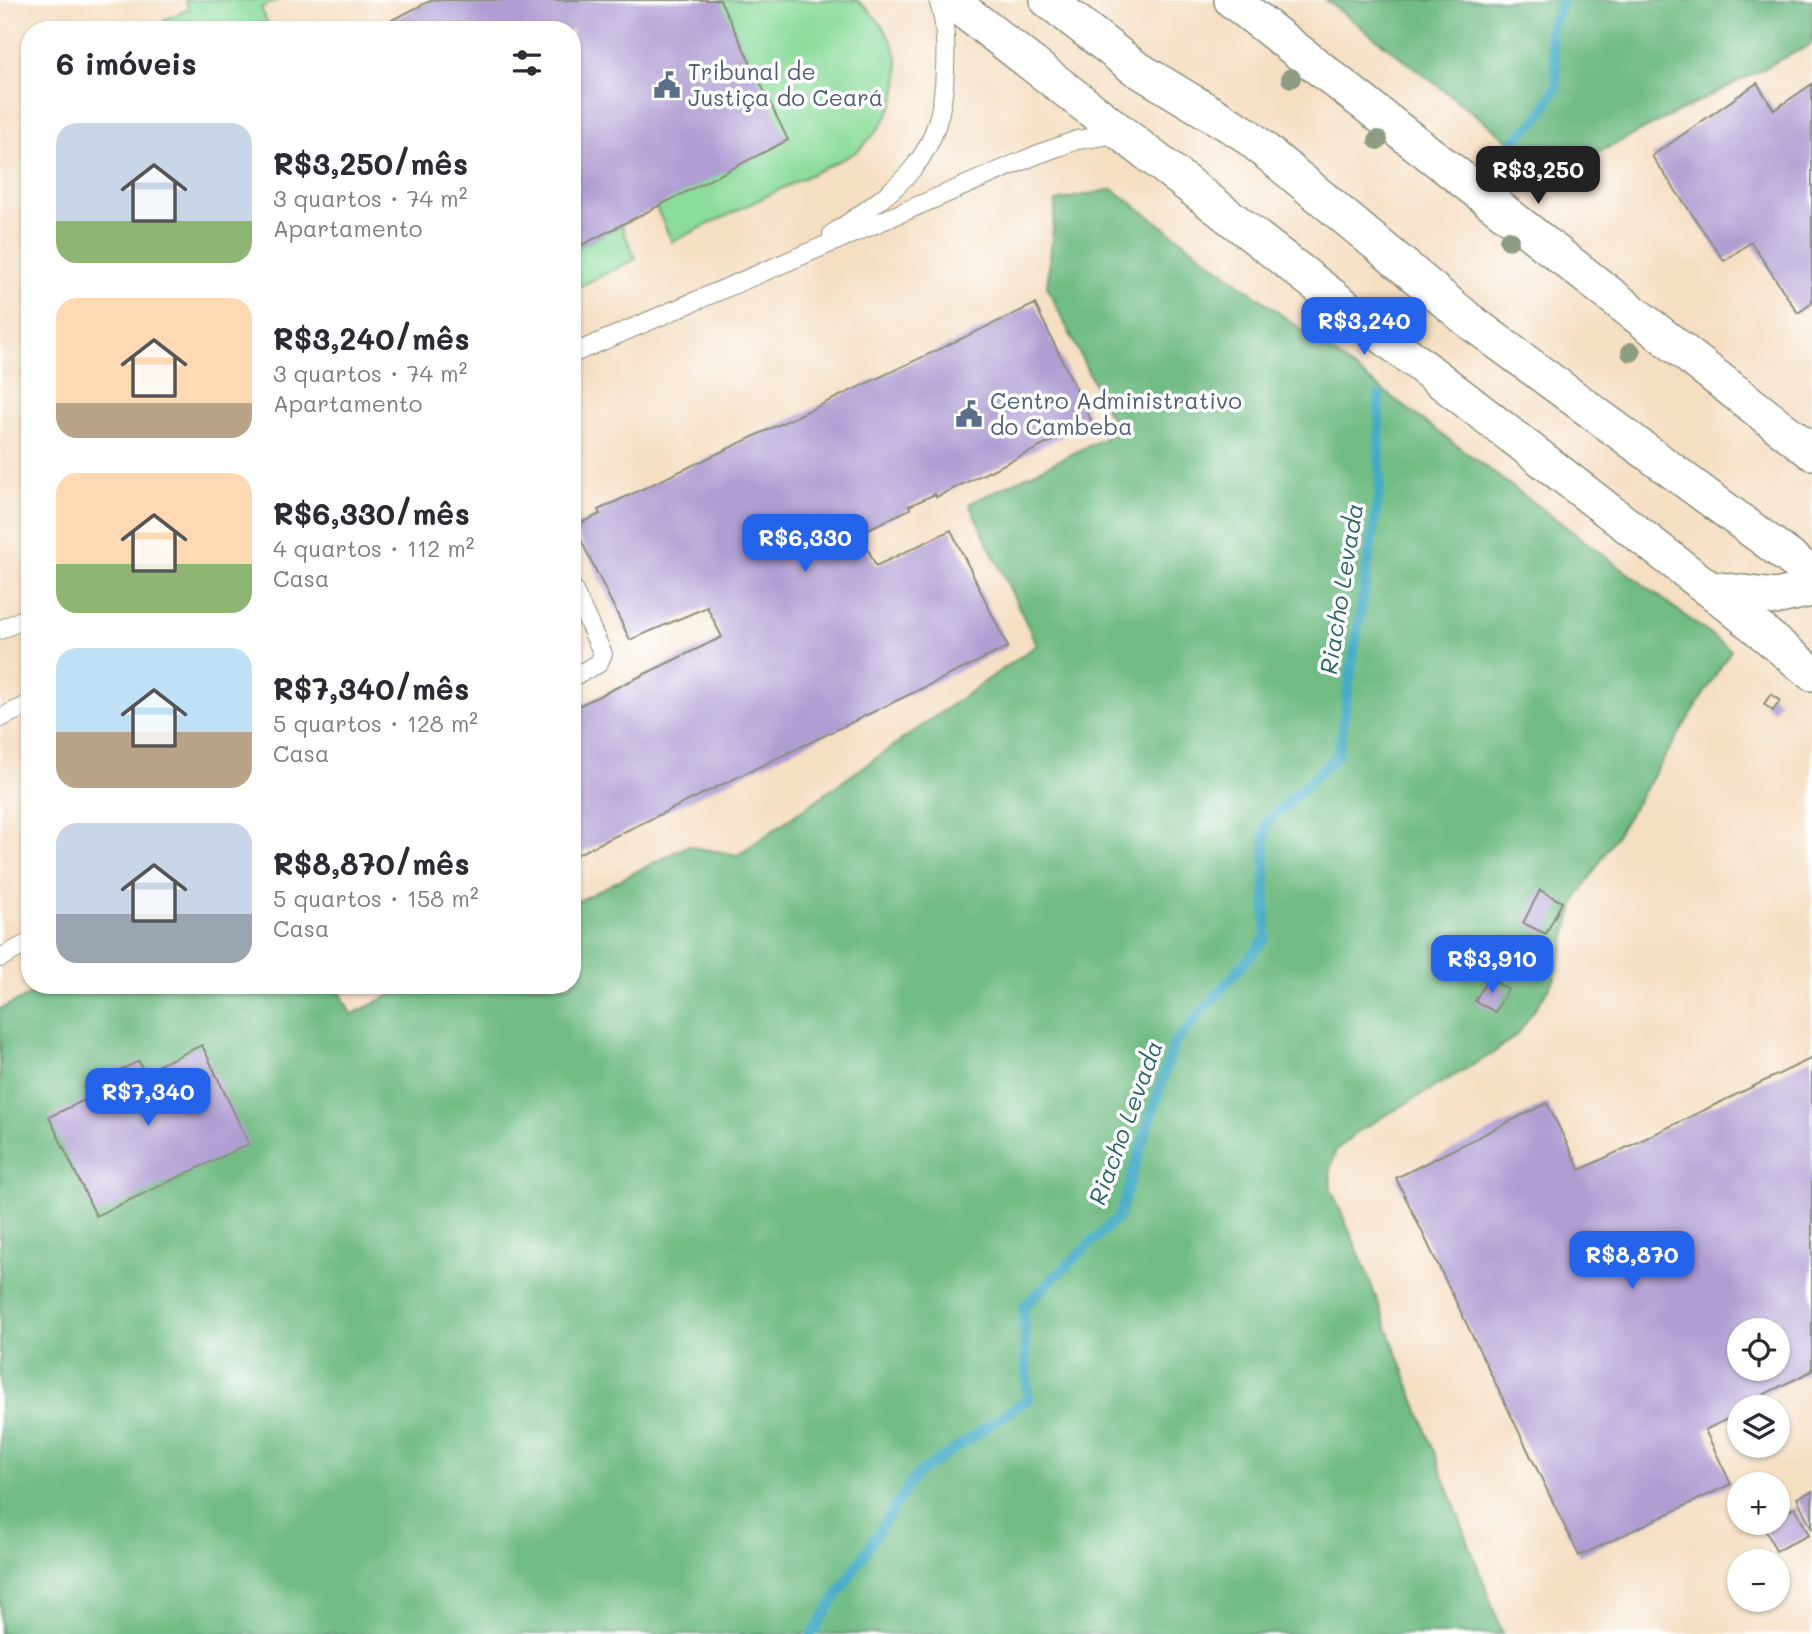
<!DOCTYPE html>
<html lang="pt">
<head>
<meta charset="utf-8">
<style>
	body { margin:0; font-family:Mali,sans-serif; background:#f7f7f7; color:#2b2b33; height:100vh; display:flex; flex-direction:column; font-size:26px; white-space:nowrap }
	* { box-sizing:border-box; margin:0 }
	p { font-size:23px; color:#7c7c81 }
	.icon { flex:none; width:38px; height:38px; fill:none; stroke:currentColor; stroke-width:2; stroke-linecap:round; stroke-linejoin:round }
	.map { position:relative; flex:1; overflow:hidden }
	.sheet { position:absolute; left:21px; top:21px; width:560px; height:973px; display:flex; flex-direction:column; background:#fff; border-radius:28px; box-shadow:0 2px 5px #0004 }
	.sheet>* { flex:none }
	.tools { position:absolute; left:1727px; top:1318px; display:grid; gap:14px }
	.tools a { display:grid; place-items:center; width:63px; height:63px; border-radius:50%; background:#fff; box-shadow:0 2px 5px #0004; font-size:35px }
	.price { position:absolute; translate:-50% -60px; padding:0 16px; border-radius:14px; background:#2563eb; color:#fff; font-size:23px; line-height:46px; filter:drop-shadow(0 2px 4px #0008) }
	.price::after { content:''; position:absolute; left:50%; top:42px; width:21px; height:16px; margin-left:-10px; background:inherit; clip-path:polygon(0 0,100% 0,50% 100%) }
	.price.selected { background:#222; color:#fff }
	ul { padding:0; list-style:none }
	li { display:flex; align-items:center; gap:21px; height:175px; padding:0 35px }
	li span { display:grid; place-items:center; flex:none; width:196px; height:140px; border-radius:21px; color:#555 }
	li>.icon { margin-inline-start:auto }
	span .icon { width:84px; height:84px; fill:#fffc; stroke-width:1 }
	li b { font-size:30px }
	h2 { display:flex; justify-content:space-between; align-items:center; height:84px; padding:0 35px; font-size:30px }
	.map>svg:first-child { display:block }
	.green { fill:#8cdc9c; stroke:#568c68; stroke-width:2 }
	.forest { fill:#71bc84; stroke:#487c5c; stroke-width:2 }
	.lines { fill:none; stroke-linecap:round; stroke-linejoin:round }
	.stream { stroke:#45acc5; stroke-width:10 }
	.building { fill:#b09ed3; fill-rule:evenodd }
	.lane-casing { stroke:#8a8e7c; stroke-width:20 }
	.street-casing { stroke:#8a8e7c; stroke-width:38 }
	.lane { stroke:#fff; stroke-width:18 }
	.street { stroke:#fff; stroke-width:35 }
	.tree { fill:#8e9c83 }
	.labels { text-anchor:middle; stroke-width:7; stroke-linejoin:round; paint-order:stroke }
	.service-label { font-size:23px; fill:#4e5e75; stroke:#fff; text-anchor:start }
	.water-label { font-size:24px; font-style:italic; fill:#2c6467; stroke:#fff }
</style>
</head>
<body>
<div class="map">
<svg width="1812" height="1634" viewBox="0 0 1812 1634">
	<rect width="100%" height="100%" fill="#fff"/>
	<filter id="ink" filterUnits="userSpaceOnUse"><feTurbulence type="fractalNoise" baseFrequency=".0143" numOctaves="2"/><feDisplacementMap in="SourceGraphic" scale="14" xChannelSelector="R" yChannelSelector="G"/><feConvolveMatrix kernelMatrix="1 2 1 2 8 2 1 2 1" color-interpolation-filters="sRGB"/></filter>
	<filter id="wash" filterUnits="userSpaceOnUse"><feTurbulence type="fractalNoise" baseFrequency=".00686" numOctaves="4" result="noise"/><feDisplacementMap in="SourceGraphic" scale="28" xChannelSelector="R" yChannelSelector="G"/><feGaussianBlur stdDeviation="1.57" result="paint"/><feColorMatrix in="noise" values="0 0 0 0 0 0 0 0 0 0 0 0 0 0 0 0 0 1.4 0 .05"/><feComposite in="paint" operator="in"/></filter>
	<g filter="url(#wash)">
		<rect width="100%" height="100%" fill="#f5dfc3"/>
		<g class="green">
			<polygon points="185,0 277,0 261,8 270,30 169,30 164,20 189,9"/>
			<path d="M720 0H857C916 48 910 106 855 153L672 242 656 207Z"/>
			<polygon points="621,225 636,259 572,290 572,250"/>
		</g>
		<g class="forest">
			<polygon points="1326,0 1812,0 1812,44 1554,175"/>
			<polygon points="1113,189 1731,650 1575,902 1554,980 1518,1034 1492,1054 1357,1132 1336,1150 1330,1170 1331,1189 1363,1263 1503,1634 0,1634 0,1009 51,985 337,985 351,1015 411,985 572,985 572,904 687,846 738,855 1037,645 969,504 1117,432 1047,286 1056,201"/>
		</g>
		<g class="lines">
			<g class="stream">
				<polyline points="1510,145 1540,116 1556,87 1556,66 1549,31 1563,0"/>
				<polyline points="812,1634 915,1476 1028,1399 1023,1307 1119,1216 1174,1044 1266,938 1265,824 1338,755 1380,487 1379,396"/>
			</g>
		</g>
		<g id="blocks">
			<g class="building">
				<polygon points="432,0 720,0 788,140 572,250 572,30 372,30"/>
				<polygon points="1757,83 1774,110 1812,84 1812,303 1798,313 1751,242 1724,261 1652,156"/>
				<polygon points="1035,304 1092,422 936,497 935,494 909,506 910,509 860,533 876,566 951,530 1008,647 572,857 572,709 722,637 707,607 630,640 574,526 600,514 598,510"/>
				<polygon points="1771,694 1780,701 1773,711 1764,704"/>
				<polygon points="1540,890 1562,902 1546,934 1523,923"/>
				<polygon points="1488,978 1508,989 1495,1012 1475,1001"/>
				<polygon points="202,1045 249,1144 96,1216 49,1117 89,1098 84,1087 139,1061 144,1072"/>
				<path d="M1812 1058V1371L1742 1405 1740 1413 1705 1430 1731 1484 1579 1556 1396 1178 1547 1103 1580 1170ZM1740 1330H1778V1368H1740Z"/>
				<polygon points="1812,1491 1812,1529 1797,1498"/>
				<polygon points="1795,1507 1809,1535 1776,1551 1762,1523 1778,1522 1778,1515"/>
			</g>
		</g>
	</g>
	<g filter="url(#ink)">
		<use href="#blocks" fill-opacity="0" stroke="#8a8e7c" stroke-width="2"/>
		<g class="lines">
			<defs>
				<g id="lane">
					<path d="M832 234C901 187 942 160 945 70 946 46 946 22 938 0"/>
					<polyline points="572,354 1036,155 1077,140 1118,134"/>
					<polyline points="572,587 603,654 598,664 572,677"/>
					<polyline points="0,630 30,616"/>
					<polyline points="0,718 30,704"/>
					<polyline points="0,958 30,942"/>
				</g>
				<g id="street">
					<polyline points="950,0 1726,602 1812,673"/>
					<polyline points="1048,0 1134,67 1245,134 1471,322 1812,574"/>
					<polyline points="1232,0 1812,452"/>
					<polyline points="1712,589 1775,597 1812,589"/>
				</g>
			</defs>
			<use href="#lane" class="lane-casing"/>
			<use href="#street" class="street-casing"/>
			<use href="#lane" class="lane"/>
			<use href="#street" class="street"/>
		</g>
		<g class="tree">
			<circle cx="1291" cy="78" r="10"/>
			<circle cx="1378" cy="140" r="10"/>
			<circle cx="1509" cy="240" r="10"/>
			<circle cx="1631" cy="352" r="10"/>
		</g>
	</g>
	<defs>
		<symbol id="civic-bare" viewBox="-9 -9 18 18"><path d="M-.6-6.5H3V-4.5H.6V-3L4-1V1h2V6H-6V1h2V-1L-.6-3ZM-1.2 2.5V6h2.4V2.5Z" fill="#5c6f8a" stroke="#fff" stroke-width="2.5" paint-order="stroke"/></symbol>
	</defs>
	<g fill-rule="evenodd">
		<use href="#civic-bare" x="648" y="66" width="38" height="38"/>
		<use href="#civic-bare" x="950" y="395" width="38" height="38"/>
	</g>
	<g class="labels">
		<g class="service-label">
			<text x="688" y="80">Tribunal de<tspan x="688" dy="26">Justiça do Ceará</tspan></text>
			<text x="990" y="409">Centro Administrativo<tspan x="990" dy="26">do Cambeba</tspan></text>
		</g>
		<g class="water-label">
			<text transform="translate(1342 589) rotate(-81)" y="8">Riacho Levada</text>
			<text transform="translate(1126 1123) rotate(-70)" y="8">Riacho Levada</text>
		</g>
	</g>
</svg>
<div class="tools">
<a><svg class="icon" aria-label="locate" viewBox="0 0 24 24"><circle cx="12" cy="12" r="6"/><path d="M12 2v4M12 18v4M2 12h4M18 12h4"/></svg></a>
<a><svg class="icon" aria-label="layers" viewBox="0 0 24 24"><path d="M12 4l9 5-9 5-9-5zM3 14l9 5 9-5"/></svg></a>
<a>+</a>
<a>−</a>
</div>
<b class="price selected" style="left:1538px;top:206px">R$3,250</b>
<b class="price" style="left:1364px;top:357px">R$3,240</b>
<b class="price" style="left:805px;top:574px">R$6,330</b>
<b class="price" style="left:1492px;top:995px">R$3,910</b>
<b class="price" style="left:148px;top:1128px">R$7,340</b>
<b class="price" style="left:1632px;top:1291px">R$8,870</b>
<section class="sheet">
<h2>6 imóveis<svg class="icon" aria-label="filters" viewBox="0 0 24 24"><path d="M4 7h16M4 17h16"/><circle cx="9" cy="7" r="2"/><circle cx="15" cy="17" r="2"/></svg></h2>
<ul>
<li><span style="background:linear-gradient(#c9d6e8 70%,#8fb573 0)"><svg class="icon" aria-label="home" viewBox="0 0 24 24"><path d="M3 11l9-7 9 7M6 9v11h12V9"/></svg></span><div><b>R$3,250/mês</b><p>3 quartos · 74 m²</p><p>Apartamento</p></div></li>
<li><span style="background:linear-gradient(#ffd9b3 75%,#b9a48a 0)"><svg class="icon" aria-label="home" viewBox="0 0 24 24"><path d="M3 11l9-7 9 7M6 9v11h12V9"/></svg></span><div><b>R$3,240/mês</b><p>3 quartos · 74 m²</p><p>Apartamento</p></div></li>
<li><span style="background:linear-gradient(#ffd9b3 65%,#8fb573 0)"><svg class="icon" aria-label="home" viewBox="0 0 24 24"><path d="M3 11l9-7 9 7M6 9v11h12V9"/></svg></span><div><b>R$6,330/mês</b><p>4 quartos · 112 m²</p><p>Casa</p></div></li>
<li><span style="background:linear-gradient(#bfe0f5 60%,#b9a48a 0)"><svg class="icon" aria-label="home" viewBox="0 0 24 24"><path d="M3 11l9-7 9 7M6 9v11h12V9"/></svg></span><div><b>R$7,340/mês</b><p>5 quartos · 128 m²</p><p>Casa</p></div></li>
<li><span style="background:linear-gradient(#c9d6e8 65%,#9aa5b1 0)"><svg class="icon" aria-label="home" viewBox="0 0 24 24"><path d="M3 11l9-7 9 7M6 9v11h12V9"/></svg></span><div><b>R$8,870/mês</b><p>5 quartos · 158 m²</p><p>Casa</p></div></li>
</ul>
</section>
</div>
</body>
</html>
